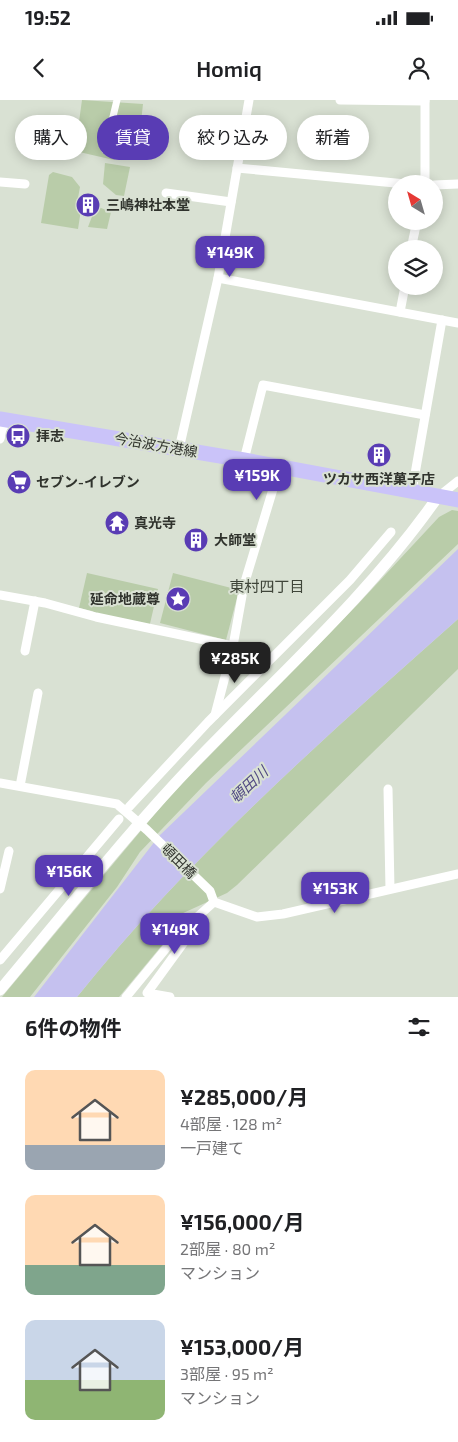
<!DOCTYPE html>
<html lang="ja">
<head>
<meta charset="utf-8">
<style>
	body { margin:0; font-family:"Exo 2","Noto Sans JP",sans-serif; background:#f2f2f2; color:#202124; height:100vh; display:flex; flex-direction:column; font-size:19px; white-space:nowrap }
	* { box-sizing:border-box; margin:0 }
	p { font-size:16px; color:#757577 }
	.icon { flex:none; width:28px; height:28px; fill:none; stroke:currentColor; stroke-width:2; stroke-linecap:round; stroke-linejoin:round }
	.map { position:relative; height:897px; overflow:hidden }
	.sheet { display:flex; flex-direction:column; background:#fff; flex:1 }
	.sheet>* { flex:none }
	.top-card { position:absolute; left:15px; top:15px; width:429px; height:45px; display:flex; gap:10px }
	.needle { width:32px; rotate:323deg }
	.tools { position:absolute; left:388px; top:75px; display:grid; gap:10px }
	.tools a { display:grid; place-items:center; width:55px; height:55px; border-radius:50%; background:#fff; box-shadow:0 2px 12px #0003; font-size:25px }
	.price { position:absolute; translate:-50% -42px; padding:0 11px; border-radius:10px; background:#593cb4; color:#fff; font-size:16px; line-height:32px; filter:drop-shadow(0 1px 2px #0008) }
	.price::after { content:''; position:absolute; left:50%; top:30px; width:15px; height:11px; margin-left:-8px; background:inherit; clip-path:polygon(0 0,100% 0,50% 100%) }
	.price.current { background:#222; color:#fff }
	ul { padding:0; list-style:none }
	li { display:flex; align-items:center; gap:15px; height:125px; padding:0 25px }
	li span { display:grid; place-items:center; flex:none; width:140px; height:100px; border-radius:10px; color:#555 }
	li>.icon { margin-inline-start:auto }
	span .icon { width:60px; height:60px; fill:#fffc; stroke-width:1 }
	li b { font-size:21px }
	h2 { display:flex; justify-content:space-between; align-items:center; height:60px; padding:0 25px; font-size:21px }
	.tag { padding:0 18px; border-radius:22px; background:#fff; box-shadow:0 2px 12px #0003; font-size:18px; line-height:45px }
	.tag.current { background:#593cb4; color:#fff }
	.status { display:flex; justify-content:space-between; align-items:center; height:35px; padding:0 25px; background:#fff; direction:ltr }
	.status svg { height:14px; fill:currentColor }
	header { display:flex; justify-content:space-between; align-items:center; height:65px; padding:0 25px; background:#fff; font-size:22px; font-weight:600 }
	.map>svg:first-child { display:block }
	.green { fill:#b9cca9 }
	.water { fill:#c5c1ef }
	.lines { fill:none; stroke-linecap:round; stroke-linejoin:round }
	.pedestrian { stroke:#fff; stroke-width:7 }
	.minor { stroke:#fff; stroke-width:9 }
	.tertiary { stroke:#fff; stroke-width:11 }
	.primary { stroke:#cac3f9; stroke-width:15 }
	.labels { text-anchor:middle; stroke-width:4; stroke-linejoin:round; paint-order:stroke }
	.poi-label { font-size:14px; font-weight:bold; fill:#30332d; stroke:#d9e1d3; text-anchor:start }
	.street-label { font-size:14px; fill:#30332d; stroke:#d9e1d3 }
	.neighbourhood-label { font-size:15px; fill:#3f4539; stroke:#d9e1d3 }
	.water-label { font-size:15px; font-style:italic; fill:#514983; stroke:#d9e1d3 }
</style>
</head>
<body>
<div class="status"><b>19:52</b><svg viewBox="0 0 49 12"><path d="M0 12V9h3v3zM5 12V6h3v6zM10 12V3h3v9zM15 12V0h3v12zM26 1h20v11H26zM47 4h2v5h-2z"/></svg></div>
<header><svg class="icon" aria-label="back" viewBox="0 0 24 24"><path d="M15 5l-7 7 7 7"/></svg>Homiq<svg class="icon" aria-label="person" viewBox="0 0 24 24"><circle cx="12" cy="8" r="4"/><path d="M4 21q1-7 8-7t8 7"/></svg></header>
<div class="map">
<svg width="458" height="897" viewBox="0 0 458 897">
	<rect width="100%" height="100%" fill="#d9e1d3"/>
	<g class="green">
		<polygon points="82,0 143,4 141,22 134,27 123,25 118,56 114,60 75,51"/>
		<polygon points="105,63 130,67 124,96 116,95 103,84"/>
		<polygon points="53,72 72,77 80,87 78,98 82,103 78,129 41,123 49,75"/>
		<polygon points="96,106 111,112 107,129 88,127"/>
		<polygon points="452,410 458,411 458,444 206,683 161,730 140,752 117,787 30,897 2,897 169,697 359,503 439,417"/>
		<polygon points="87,473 158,489 149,528 102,516 92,511 79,508"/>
		<polygon points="173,473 239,490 226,540 160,523"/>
		<path d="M458 519V569L237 785 227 793 181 814 168 838 119 897H77C189 757 324 638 458 519Z"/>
	</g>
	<path class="water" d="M458 449V519C324 638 189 757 77 897H34L159 736Z"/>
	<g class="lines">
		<polyline class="pedestrian" points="105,50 117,0"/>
		<g class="minor">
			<polyline points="340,0 425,1"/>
			<polyline points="425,0 425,84"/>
			<polyline points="237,68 406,84"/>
			<polyline points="0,82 25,84"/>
			<polyline points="434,85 458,84"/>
			<polyline points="166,93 231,102"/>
			<polyline points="411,149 417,121"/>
			<polyline points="218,178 458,223"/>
			<polyline points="400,212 405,186"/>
			<polyline points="0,339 6,320"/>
			<polyline points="179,349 218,178 249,0"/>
			<polyline points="244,360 263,285 425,315"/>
			<polyline points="412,391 442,220"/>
			<polyline points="438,397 458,381"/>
			<polyline points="0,495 45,503 96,517 233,546"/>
			<polyline points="25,551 35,501"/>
			<polyline points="215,615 233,546 244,485 280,366"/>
			<polyline points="0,683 117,704 147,730 210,791 214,802 257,817 283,814 458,774"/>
			<polyline points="20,686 38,593"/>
			<polyline points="388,689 390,789"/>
			<polyline points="129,707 208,622 350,480 391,432"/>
			<polyline points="0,789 9,751"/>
			<polyline points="0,860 119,719"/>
			<polyline points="126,897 177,835 214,802"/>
			<polyline points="170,897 147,893 187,838 191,823"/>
		</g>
		<path class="tertiary" d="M0 890C65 813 127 733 197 660 279 575 369 495 437 398"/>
		<polyline class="primary" points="0,319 244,360 458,400"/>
	</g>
	<defs>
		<symbol id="building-disc" viewBox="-11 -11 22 22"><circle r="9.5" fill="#593cb4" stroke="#d9e1d3"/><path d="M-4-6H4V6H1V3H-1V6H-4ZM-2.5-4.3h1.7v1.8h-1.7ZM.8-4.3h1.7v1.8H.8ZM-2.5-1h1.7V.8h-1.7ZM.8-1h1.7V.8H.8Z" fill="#fff"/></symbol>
		<symbol id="bus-disc" viewBox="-11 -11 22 22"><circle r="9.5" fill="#593cb4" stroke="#d9e1d3"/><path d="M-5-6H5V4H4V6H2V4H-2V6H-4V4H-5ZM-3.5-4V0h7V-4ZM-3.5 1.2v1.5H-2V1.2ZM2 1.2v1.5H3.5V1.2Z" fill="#fff"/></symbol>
		<symbol id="supermarket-disc" viewBox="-11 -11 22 22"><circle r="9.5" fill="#593cb4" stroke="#d9e1d3"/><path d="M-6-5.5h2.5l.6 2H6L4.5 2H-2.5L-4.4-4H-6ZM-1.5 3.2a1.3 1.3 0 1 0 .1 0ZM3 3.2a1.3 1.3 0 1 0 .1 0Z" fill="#fff"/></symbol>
		<symbol id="temple-disc" viewBox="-11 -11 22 22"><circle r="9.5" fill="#593cb4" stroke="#d9e1d3"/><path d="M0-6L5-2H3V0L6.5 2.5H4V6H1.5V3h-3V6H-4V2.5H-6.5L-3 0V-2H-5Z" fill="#fff"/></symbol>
		<symbol id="sight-disc" viewBox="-11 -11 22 22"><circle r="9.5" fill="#593cb4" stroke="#d9e1d3"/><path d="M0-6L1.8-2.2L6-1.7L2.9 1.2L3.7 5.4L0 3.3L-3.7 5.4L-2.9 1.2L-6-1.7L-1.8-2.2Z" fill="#fff"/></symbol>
	</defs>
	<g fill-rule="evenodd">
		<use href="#building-disc" x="74" y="91" width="28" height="28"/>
		<use href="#bus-disc" x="4" y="322" width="28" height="28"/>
		<use href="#building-disc" x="365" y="341" width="28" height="28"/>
		<use href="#supermarket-disc" x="5" y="368" width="28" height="28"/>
		<use href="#temple-disc" x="103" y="409" width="28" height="28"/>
		<use href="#building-disc" x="182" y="426" width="28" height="28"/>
		<use href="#sight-disc" x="164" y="485" width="28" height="28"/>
	</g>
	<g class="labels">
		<g class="poi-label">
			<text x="106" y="110">三嶋神社本堂</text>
			<text x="36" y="341">拝志</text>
			<text x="379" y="384" text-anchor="middle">ツカサ西洋菓子店</text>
			<text x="36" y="387">セブン-イレブン</text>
			<text x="134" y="428">真光寺</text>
			<text x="214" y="445">大師堂</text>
			<text x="160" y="504" text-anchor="end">延命地蔵尊</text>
		</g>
		<g class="street-label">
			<text transform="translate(156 345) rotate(10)" y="5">今治波方港線</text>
			<text transform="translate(179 761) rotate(45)" y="5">頓田橋</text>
		</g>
		<g class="neighbourhood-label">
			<text x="267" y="492">東村四丁目</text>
		</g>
		<g class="water-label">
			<text transform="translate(249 685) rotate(-43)" y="5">頓田川</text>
		</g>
	</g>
</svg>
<div class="tools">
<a><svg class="needle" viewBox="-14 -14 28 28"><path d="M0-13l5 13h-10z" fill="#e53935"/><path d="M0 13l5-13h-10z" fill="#757577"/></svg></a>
<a><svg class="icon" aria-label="layers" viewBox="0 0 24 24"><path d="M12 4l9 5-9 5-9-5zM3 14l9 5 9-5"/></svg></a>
</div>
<b class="price" style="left:230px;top:178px">¥149K</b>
<b class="price" style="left:257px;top:401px">¥159K</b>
<b class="price current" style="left:235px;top:584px">¥285K</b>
<b class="price" style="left:69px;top:797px">¥156K</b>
<b class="price" style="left:335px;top:814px">¥153K</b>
<b class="price" style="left:175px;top:855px">¥149K</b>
<div class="top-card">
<a class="tag">購入</a>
<a class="tag current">賃貸</a>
<a class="tag">絞り込み</a>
<a class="tag">新着</a>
</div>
</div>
<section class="sheet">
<h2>6件の物件<svg class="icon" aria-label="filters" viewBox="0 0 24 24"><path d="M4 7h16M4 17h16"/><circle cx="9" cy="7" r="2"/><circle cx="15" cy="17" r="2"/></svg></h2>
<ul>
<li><span style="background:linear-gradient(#ffd9b3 75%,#9aa5b1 0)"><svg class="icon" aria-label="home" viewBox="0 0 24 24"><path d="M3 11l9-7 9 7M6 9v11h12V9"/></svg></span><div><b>¥285,000/月</b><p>4部屋 · 128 m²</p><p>一戸建て</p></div></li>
<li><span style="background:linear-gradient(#ffd9b3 70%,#7fa58c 0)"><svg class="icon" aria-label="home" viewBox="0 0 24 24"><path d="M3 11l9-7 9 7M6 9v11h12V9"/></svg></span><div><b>¥156,000/月</b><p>2部屋 · 80 m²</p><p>マンション</p></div></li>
<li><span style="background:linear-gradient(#c9d6e8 60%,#8fb573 0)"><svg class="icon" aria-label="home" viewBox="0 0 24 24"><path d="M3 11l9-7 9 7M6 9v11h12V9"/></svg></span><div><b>¥153,000/月</b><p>3部屋 · 95 m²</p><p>マンション</p></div></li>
</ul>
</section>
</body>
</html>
